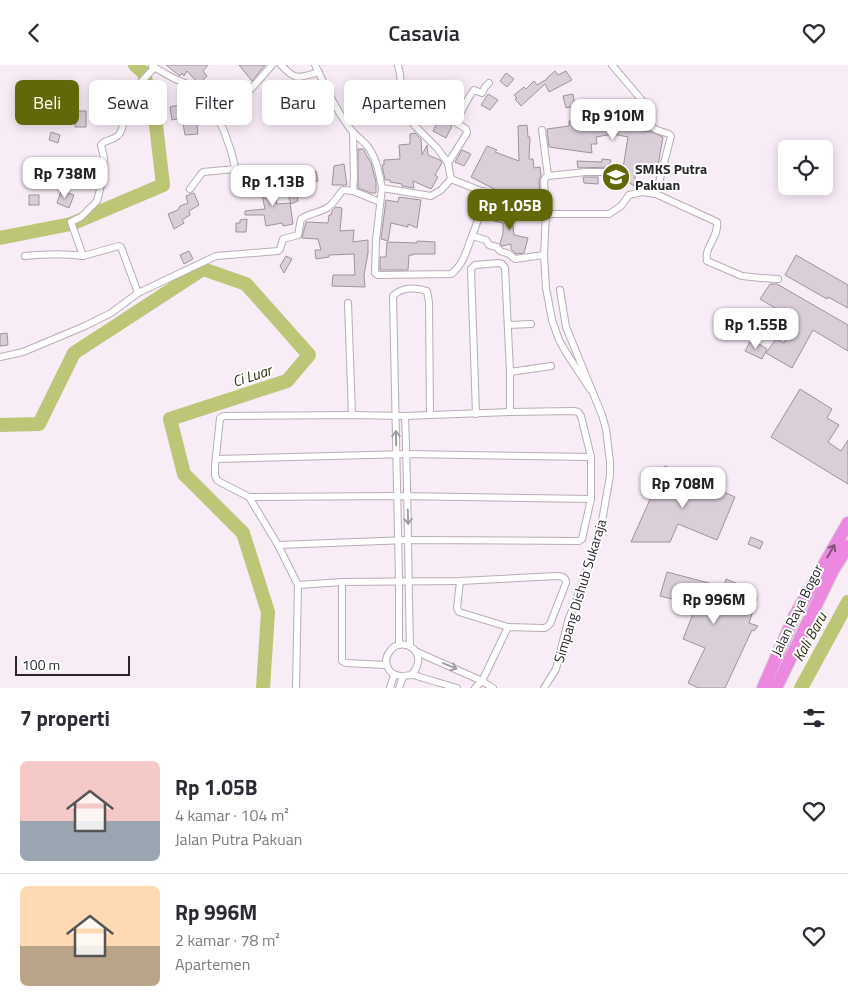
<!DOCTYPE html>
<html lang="id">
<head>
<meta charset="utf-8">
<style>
	body { margin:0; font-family:"Titillium Web",sans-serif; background:#f2f2f3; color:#2b2b33; height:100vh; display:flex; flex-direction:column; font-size:19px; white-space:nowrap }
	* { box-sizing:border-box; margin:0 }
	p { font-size:16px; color:#7c7c81 }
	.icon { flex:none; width:28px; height:28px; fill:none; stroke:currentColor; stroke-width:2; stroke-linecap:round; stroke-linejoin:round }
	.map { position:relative; height:623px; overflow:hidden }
	.details { display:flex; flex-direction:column; background:#fff; flex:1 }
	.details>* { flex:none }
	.top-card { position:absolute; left:15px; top:15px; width:500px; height:45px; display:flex; gap:10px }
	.buttons { position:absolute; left:778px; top:75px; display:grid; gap:10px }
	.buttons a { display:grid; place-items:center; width:55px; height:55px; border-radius:8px; background:#fff; box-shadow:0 2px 12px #0003; font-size:25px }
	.scale { position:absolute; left:15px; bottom:12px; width:115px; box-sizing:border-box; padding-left:5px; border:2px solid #292529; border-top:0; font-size:14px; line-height:18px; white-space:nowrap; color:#292529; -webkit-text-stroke:4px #fff; paint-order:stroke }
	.price { position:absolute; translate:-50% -42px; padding:0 11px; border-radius:10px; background:#fff; color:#222; font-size:16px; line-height:32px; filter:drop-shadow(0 1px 2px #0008) }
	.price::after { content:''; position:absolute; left:50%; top:30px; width:15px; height:11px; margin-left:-8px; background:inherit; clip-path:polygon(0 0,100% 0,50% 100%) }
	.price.active { background:#626809; color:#fff }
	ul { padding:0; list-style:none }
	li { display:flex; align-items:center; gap:15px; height:125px; padding:0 20px }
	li+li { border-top:1px solid #e1e1e2 }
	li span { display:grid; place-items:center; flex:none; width:140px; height:100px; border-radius:8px; color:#555 }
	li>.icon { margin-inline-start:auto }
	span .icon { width:60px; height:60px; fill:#fffc; stroke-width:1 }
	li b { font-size:21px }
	h2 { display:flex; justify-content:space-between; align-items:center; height:60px; padding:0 20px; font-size:21px }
	.chip { padding:0 18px; border-radius:8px; background:#fff; box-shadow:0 2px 12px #0003; font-size:18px; line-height:45px }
	.chip.active { background:#626809; color:#fff }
	header { display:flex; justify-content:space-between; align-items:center; height:65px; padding:0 20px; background:#fff; font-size:22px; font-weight:600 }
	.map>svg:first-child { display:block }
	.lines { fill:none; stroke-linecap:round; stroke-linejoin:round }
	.river { stroke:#bdc576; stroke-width:14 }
	.building { fill:#daced8; stroke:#9e939b }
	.street-casing { stroke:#b8adb6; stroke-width:8 }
	.highway-casing { stroke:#d0cfd0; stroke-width:14 }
	.street { stroke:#fff; stroke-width:6 }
	.highway { stroke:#ec88df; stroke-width:12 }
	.oneway { stroke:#9f9d9f }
	.oneway2 { stroke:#81527b }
	.labels { text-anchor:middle; stroke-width:4; stroke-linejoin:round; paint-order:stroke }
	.poi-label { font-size:14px; font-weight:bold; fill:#292529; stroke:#fff; text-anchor:start }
	.street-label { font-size:14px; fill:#292529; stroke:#fff }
	.water-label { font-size:15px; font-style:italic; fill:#2c2f0d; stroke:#fff }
</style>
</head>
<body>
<header><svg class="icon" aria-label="back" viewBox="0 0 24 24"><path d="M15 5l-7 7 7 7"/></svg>Casavia<svg class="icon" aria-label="heart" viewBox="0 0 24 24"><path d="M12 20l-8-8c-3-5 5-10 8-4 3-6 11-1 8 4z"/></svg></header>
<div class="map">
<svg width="848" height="623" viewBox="0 0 848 623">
	<rect width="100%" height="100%" fill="#f8ecf6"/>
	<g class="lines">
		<g class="river">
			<polyline points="0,173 71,159 163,120 156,60 144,8 135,0"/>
			<polyline points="0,360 39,359 74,288 203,204 246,219 309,290 287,316 170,354 184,409 243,468 268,547 263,623"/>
			<polyline points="801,623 848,537"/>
		</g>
	</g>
	<g class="building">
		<polygon points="166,0 208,0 203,6 207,11 199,19 187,6 184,11 182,8 180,11"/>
		<polygon points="239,0 265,0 252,16"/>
		<polygon points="555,6 558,10 566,6 572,15 549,27 545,19 521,41 515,34 517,33 514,30 524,22 526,24 534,16 537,20 547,14 547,13"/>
		<polygon points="506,8 514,14 507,22 500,16"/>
		<polygon points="393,25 397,38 386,41 382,29"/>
		<polygon points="488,29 498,35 490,45 481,40"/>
		<polygon points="573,29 575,41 566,43 563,31"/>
		<polygon points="201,35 204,49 196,51 198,69 185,70 182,53 172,55 170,42"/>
		<polygon points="617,38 641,42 642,66 651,67 663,72 657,106 636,104 634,121 624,114 613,108 613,105 610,102 578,103 577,96 602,97 602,94 611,95 609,100 623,103 628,72 613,69 596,72 597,79 591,79 592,88 549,82 547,64 569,61 569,56 585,55 585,64 604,63 603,57 611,55 608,40"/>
		<polygon points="76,46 86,46 86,62 75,62"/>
		<polygon points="439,54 452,61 446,73 433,66"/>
		<polygon points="527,60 528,72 530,72 529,94 533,94 534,103 540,102 541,111 539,115 541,143 524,129 516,128 515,131 506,129 507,127 500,127 471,112 487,81 497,85 495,87 519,96 518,61"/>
		<polygon points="51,67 60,70 58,78 49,75"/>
		<polygon points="415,68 421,74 422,90 427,80 428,90 440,95 442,98 435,110 438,112 431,124 413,116 414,123 402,121 402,119 390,117 390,115 385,115 382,100 384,100 384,95 400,94 399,80 410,79 410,69"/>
		<polygon points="358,84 363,84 371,98 376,117 376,128 371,128 358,123"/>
		<polygon points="462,85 471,89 464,101 455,97"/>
		<polygon points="344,99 347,120 332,120 334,101"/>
		<polygon points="316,106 318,116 311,118 308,108"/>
		<polygon points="583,112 598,112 598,119 584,118"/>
		<polygon points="278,116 280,126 274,127 277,139 290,138 293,159 283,161 282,158 266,161 264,150 245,150 245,146 265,144 261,126 263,123 262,118"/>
		<polygon points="296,125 298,136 291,139 287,127"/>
		<polygon points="61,126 74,130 69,143 57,138"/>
		<polygon points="194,128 199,140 189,146 190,150 182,155 184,158 174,164 168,149 178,145 180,141 188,138 186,131"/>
		<rect x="29" y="130" width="10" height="10"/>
		<polygon points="399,132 421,135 417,163 408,159 408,162 391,158 388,176 381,174 386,135 398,137"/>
		<polygon points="503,138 512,141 509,152 512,152 514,170 528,173 524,188 516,189 511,184 511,179 502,181 500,178 503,169 503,158 494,156 497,146 501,148"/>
		<polygon points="336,142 342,143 340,166 354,165 353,177 368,175 368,188 364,210 365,222 332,221 333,210 355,210 354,189 329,190 329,192 316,194 315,185 321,185 318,174 302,173 306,157 328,158 329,150 331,150 332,146"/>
		<polygon points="247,154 246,167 236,167 236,158 240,158 240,155"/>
		<polygon points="417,176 435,177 435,189 413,189 413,190 409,190 408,205 380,205 380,192 386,192 387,177 417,178"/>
		<polygon points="189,186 193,194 184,199 180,190"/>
		<polygon points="796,190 848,220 848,243 828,232 827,234 785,210"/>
		<polygon points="286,191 292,194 284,208 280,201"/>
		<polygon points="770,219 777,219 848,260 848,286 813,265 792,303 766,288 776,274 784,278 797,256 760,234"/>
		<polygon points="7,268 8,280 0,281 0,269"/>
		<polygon points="750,277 758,281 759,279 767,284 762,294 745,286"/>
		<polygon points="800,324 832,344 827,353 839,360 828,377 841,386 848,375 848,419 771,372"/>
		<polygon points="665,401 735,432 717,475 678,459 670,477 631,477"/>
		<polygon points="751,472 763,477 760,484 748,479"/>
		<polygon points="667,507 724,522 726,514 755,526 753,534 757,534 749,558 758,561 754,566 752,565 725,623 698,623 688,618 705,583 683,574 693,549 685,547 688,538 660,531"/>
	</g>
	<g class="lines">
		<defs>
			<g id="street">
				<path d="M281 0C296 16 298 13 319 7"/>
				<path d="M315 0C326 22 336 46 352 66 357 72 364 76 368 82 377 94 379 109 382 123L431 131 441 125 451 114"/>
				<polyline points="398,0 400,9 402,37 407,49 415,61 437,83 448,98 451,114 491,130 526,139 546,153"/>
				<polyline points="612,0 646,40 647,55 650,61 657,65 669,69 671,71 656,129"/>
				<polyline points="152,1 173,13 194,22 208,35 224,66 231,86 236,106 240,109 254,109 258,122"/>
				<polyline points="107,21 126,40"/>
				<polyline points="215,48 251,24 272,0"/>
				<polyline points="542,65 548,111 546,112 544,115 546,149 544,190 546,223 552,255 559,275 567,289 590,324"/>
				<polyline points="353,67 354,113 353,126"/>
				<path d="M448 98 467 68 466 64 455 57C462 47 466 35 474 25L482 28 485 22 489 18"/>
				<polyline points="548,111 586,107 608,107"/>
				<path d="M382 123 376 175 375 208 378 210 451 209C463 201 467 184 472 171L486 175 489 180 497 182 500 186 509 189 515 194 544 190"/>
				<polyline points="190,124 201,109 203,107 235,104"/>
				<path d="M546 149H609L621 141 629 130 642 127 656 129 717 157C719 172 704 182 707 196L742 211 761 213 778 214"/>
				<polyline points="472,171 478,155 480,140 484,126"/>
				<path d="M25 191C45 189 63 188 83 191"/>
				<path d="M138 228 121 182 119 181 83 191 71 157 81 152 97 136 101 120 104 93 101 80C106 73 116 76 120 68 125 60 123 50 126 41 131 26 144 14 154 3"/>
				<polyline points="348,238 352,350"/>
				<polyline points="508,260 531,259"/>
				<path d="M0 292 23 287 85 261 111 248 138 228 216 191 278 186 280 184 283 174 298 170 301 154C309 148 319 148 327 143 335 138 337 131 343 125L353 126 380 137"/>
				<polyline points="510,307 551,301"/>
				<polyline points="476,349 471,204 475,200 499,198 502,199 505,203 510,307 510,347"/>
				<path d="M405 351C408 427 408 504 410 581"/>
				<polyline points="216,394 407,389 591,392"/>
				<polyline points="249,432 397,431 591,434"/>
				<polyline points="278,480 408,475 579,476 582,474 591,434 591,392 581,351 578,347 574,346 510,347 405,351 352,350 224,351 220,353 215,401 215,410 217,415 220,417 249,432 278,480 298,520 296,623"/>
				<polyline points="460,516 457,543 459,547 508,562"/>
				<path d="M342 517 460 516 557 511C563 511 566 513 566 518L550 559 545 563H542L508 562 482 616 475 623"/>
				<polyline points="298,520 342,517 342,596 346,598 386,600"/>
				<path d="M399 580V516L393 231C401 222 416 222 427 226L429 237 430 350"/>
				<polyline points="417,587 482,616 493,623"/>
				<path d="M411 610C432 588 402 569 390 586 387 590 385 595 387 600 388 604 391 608 394 609 401 613 405 610 412 610 416 610 420 612 423 613 434 616 446 620 457 623"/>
				<polyline points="390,623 394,610"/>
				<polyline points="399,623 403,612"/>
				<polyline points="544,623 556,604 568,556 582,519 600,467 610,411 610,397 606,364 602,350 566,262 560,225"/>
			</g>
			<g id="highway">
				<polyline points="763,623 794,552 848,458"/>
				<polyline points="776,623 833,505 848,481"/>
			</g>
		</defs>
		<use href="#street" class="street-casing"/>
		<use href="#highway" class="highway-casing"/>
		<use href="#street" class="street"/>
		<use href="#highway" class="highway"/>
	</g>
	<defs><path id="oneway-shaft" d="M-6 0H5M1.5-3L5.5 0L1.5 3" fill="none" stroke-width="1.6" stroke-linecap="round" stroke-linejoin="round" transform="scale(1.25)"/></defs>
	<g class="oneway">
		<use href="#oneway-shaft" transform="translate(396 373) rotate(-91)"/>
		<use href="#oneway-shaft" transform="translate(408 452) rotate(88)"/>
		<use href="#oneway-shaft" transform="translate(450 601) rotate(23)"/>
	</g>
	<use class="oneway2" href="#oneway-shaft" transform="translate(831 486) rotate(-60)"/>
	<defs>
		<symbol id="school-disc" viewBox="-11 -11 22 22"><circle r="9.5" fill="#626809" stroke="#fff"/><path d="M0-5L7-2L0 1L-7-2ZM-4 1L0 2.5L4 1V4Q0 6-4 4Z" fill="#fff"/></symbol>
	</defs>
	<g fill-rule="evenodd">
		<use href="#school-disc" x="600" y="96" width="32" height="32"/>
	</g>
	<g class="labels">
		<g class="poi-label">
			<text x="635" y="109">SMKS Putra<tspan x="635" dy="16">Pakuan</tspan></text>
		</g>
		<g class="street-label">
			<text transform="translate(580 526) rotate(-73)" y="5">Simpang Dishub Sukaraja</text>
			<text transform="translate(797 545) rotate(-64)" y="5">Jalan Raya Bogor</text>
		</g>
		<g class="water-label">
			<text transform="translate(252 311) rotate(-18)" y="5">Ci Luar</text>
			<text transform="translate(810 572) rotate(-61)" y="5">Kali Baru</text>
		</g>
	</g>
</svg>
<div class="buttons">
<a><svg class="icon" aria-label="locate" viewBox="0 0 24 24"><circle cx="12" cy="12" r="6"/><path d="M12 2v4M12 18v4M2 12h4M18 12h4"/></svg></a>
</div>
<div class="scale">100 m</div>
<b class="price" style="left:613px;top:76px">Rp 910M</b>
<b class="price" style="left:65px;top:134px">Rp 738M</b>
<b class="price" style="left:273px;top:142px">Rp 1.13B</b>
<b class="price active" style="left:510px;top:166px">Rp 1.05B</b>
<b class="price" style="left:756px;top:285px">Rp 1.55B</b>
<b class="price" style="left:683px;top:444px">Rp 708M</b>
<b class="price" style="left:714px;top:560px">Rp 996M</b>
<div class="top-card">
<a class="chip active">Beli</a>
<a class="chip">Sewa</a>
<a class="chip">Filter</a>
<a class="chip">Baru</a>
<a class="chip">Apartemen</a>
</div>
</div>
<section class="details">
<h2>7 properti<svg class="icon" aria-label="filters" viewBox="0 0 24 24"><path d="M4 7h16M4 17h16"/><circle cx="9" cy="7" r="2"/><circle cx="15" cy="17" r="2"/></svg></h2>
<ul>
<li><span style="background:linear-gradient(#f6c9c9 60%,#9aa5b1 0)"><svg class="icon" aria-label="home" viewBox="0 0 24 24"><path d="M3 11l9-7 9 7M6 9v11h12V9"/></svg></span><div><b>Rp 1.05B</b><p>4 kamar · 104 m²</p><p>Jalan Putra Pakuan</p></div><svg class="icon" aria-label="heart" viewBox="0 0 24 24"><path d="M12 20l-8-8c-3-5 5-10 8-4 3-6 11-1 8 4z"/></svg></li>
<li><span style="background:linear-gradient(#ffd9b3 60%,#b9a48a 0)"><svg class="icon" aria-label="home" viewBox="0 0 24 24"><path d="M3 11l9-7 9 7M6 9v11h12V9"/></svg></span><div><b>Rp 996M</b><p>2 kamar · 78 m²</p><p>Apartemen</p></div><svg class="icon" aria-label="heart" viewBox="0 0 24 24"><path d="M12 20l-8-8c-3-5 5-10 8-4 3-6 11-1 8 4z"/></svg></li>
</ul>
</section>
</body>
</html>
